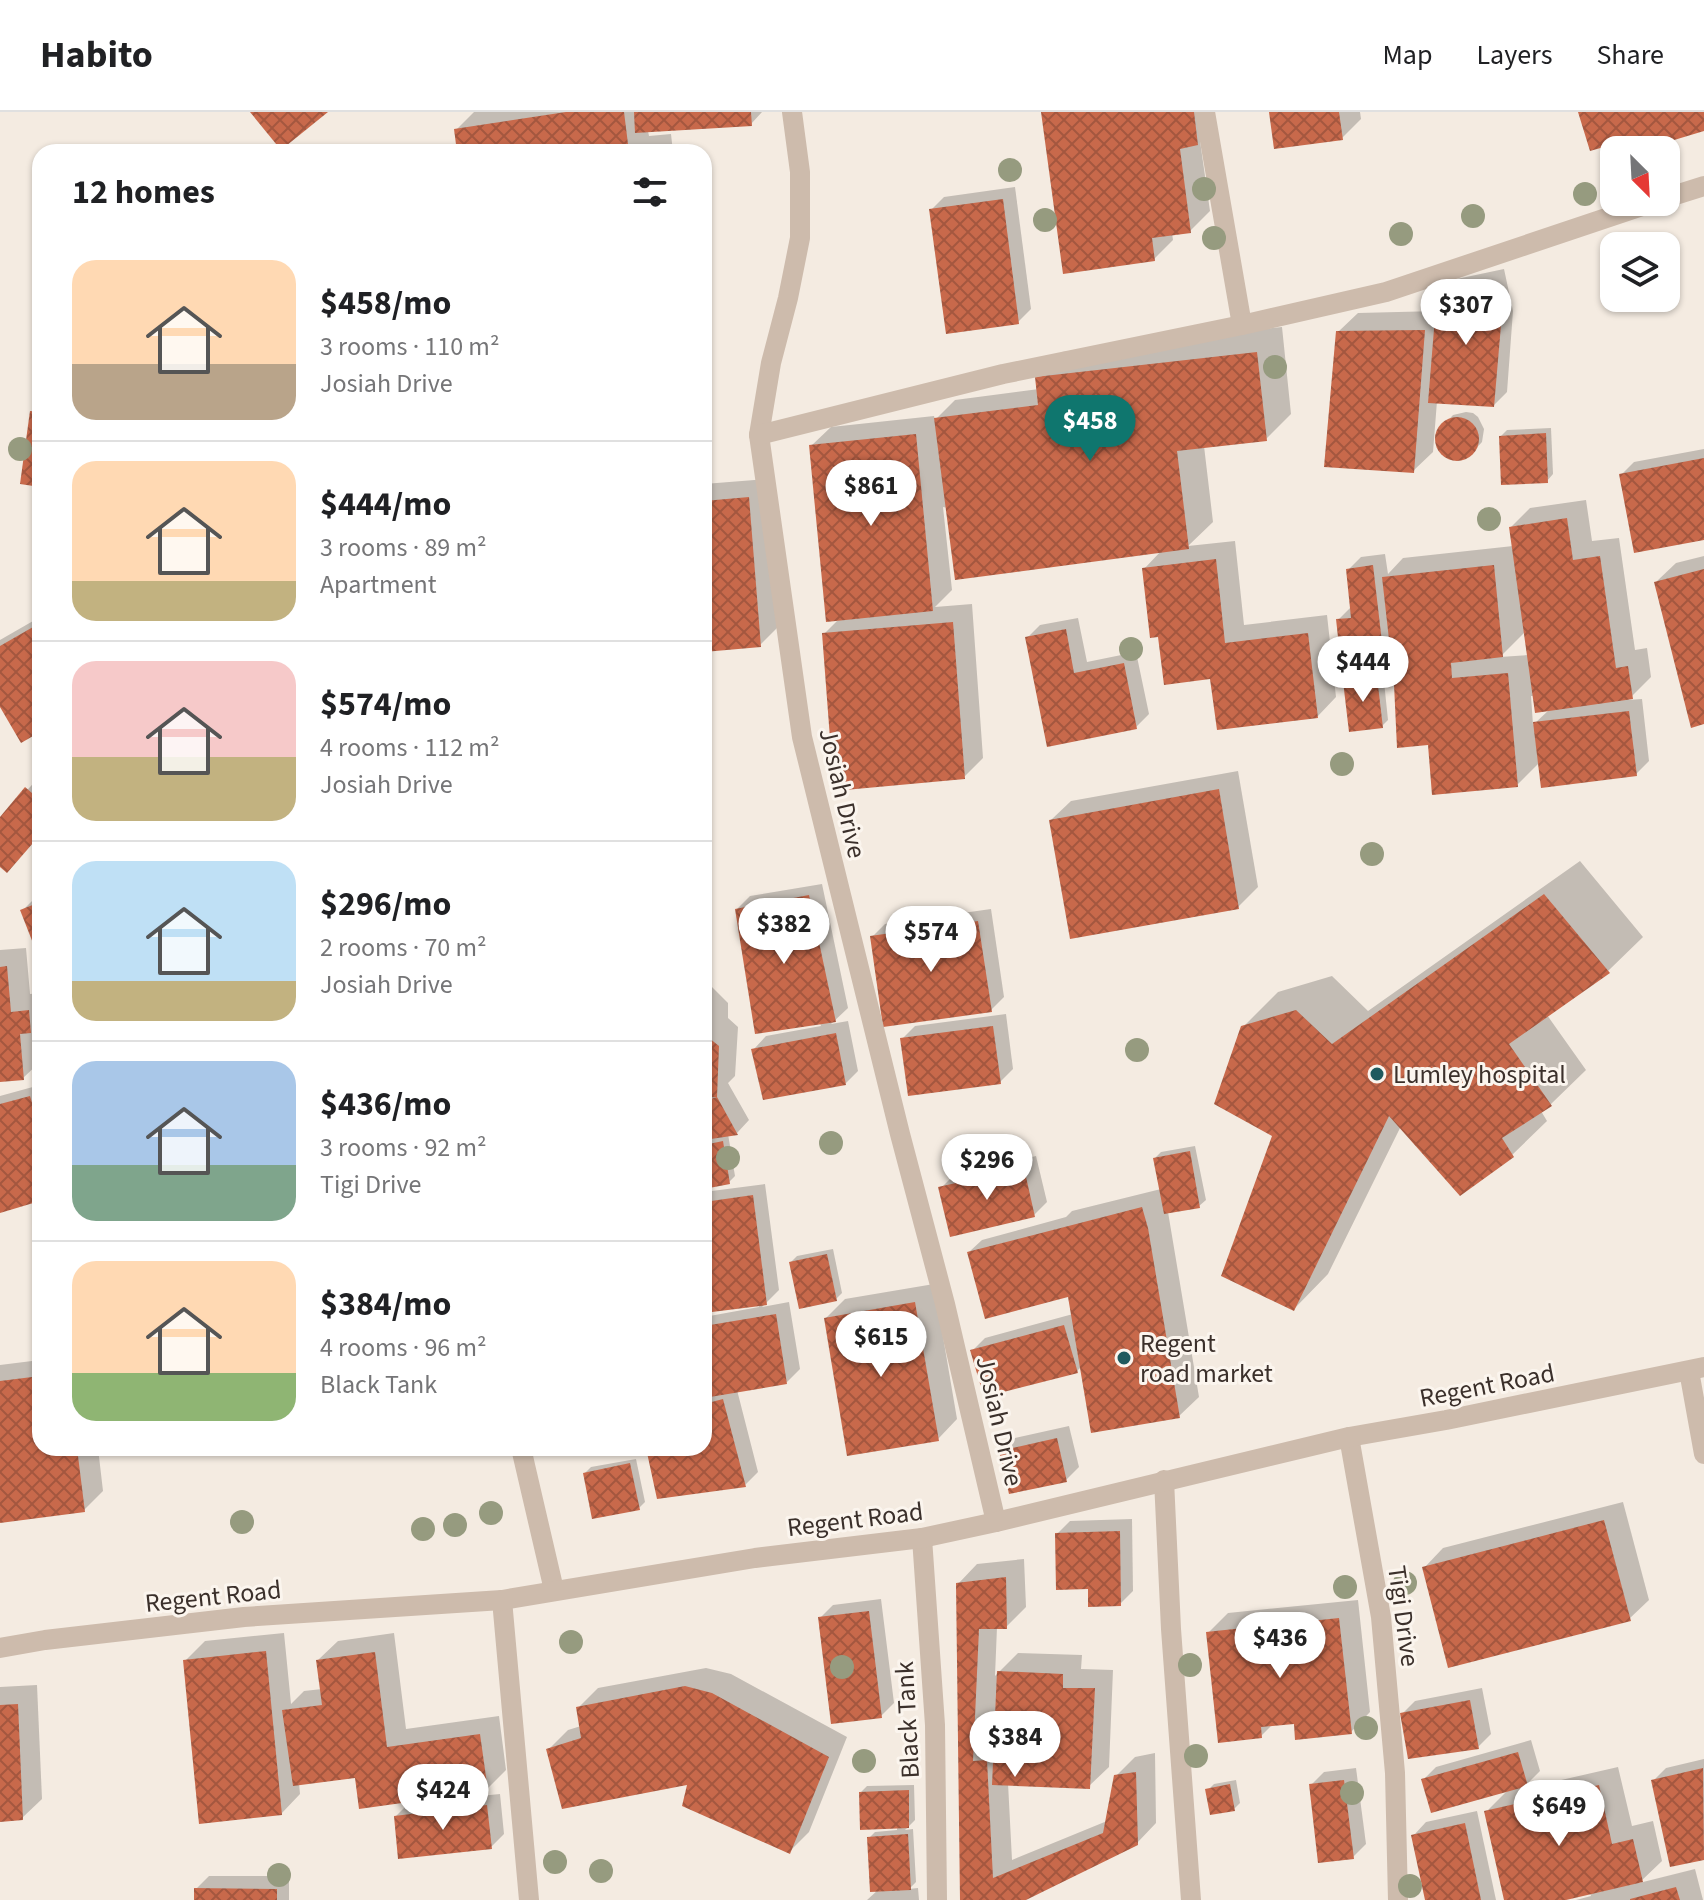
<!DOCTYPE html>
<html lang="en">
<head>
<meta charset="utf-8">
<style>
	body { margin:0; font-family:"Source Sans 3",sans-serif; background:#f2f2f2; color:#202124; height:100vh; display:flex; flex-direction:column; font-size:30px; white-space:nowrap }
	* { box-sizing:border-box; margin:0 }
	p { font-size:26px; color:#757577 }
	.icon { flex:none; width:44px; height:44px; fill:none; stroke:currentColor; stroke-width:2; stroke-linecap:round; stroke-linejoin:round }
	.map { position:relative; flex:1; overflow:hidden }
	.side { position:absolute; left:32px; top:32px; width:680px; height:1312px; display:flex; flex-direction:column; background:#fff; border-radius:24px; box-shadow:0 2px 6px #0004 }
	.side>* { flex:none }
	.needle { width:52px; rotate:156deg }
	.buttons { position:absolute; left:1600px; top:24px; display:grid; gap:16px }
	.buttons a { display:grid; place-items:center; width:80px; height:80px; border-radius:16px; background:#fff; box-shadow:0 2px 6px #0004; font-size:40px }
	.price { position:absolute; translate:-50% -68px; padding:0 18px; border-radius:28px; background:#fff; color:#222; font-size:26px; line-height:52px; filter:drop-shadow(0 2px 4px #0008) }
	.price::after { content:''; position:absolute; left:50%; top:48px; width:24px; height:18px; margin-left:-12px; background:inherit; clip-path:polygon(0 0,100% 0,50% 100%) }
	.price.selected { background:#0f766e; color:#fff }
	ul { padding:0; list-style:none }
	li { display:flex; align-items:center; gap:24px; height:200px; padding:0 40px }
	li+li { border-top:2px solid #e0e0e0 }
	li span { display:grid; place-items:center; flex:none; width:224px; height:160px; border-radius:24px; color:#555 }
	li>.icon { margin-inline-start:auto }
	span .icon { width:96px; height:96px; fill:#fffc; stroke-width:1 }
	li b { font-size:34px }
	h2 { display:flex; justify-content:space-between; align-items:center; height:96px; padding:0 40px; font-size:34px }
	header { display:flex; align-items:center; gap:48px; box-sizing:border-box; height:112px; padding:0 40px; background:#fff; border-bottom:2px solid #e0e0e0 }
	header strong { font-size:38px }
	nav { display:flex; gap:44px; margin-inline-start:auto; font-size:28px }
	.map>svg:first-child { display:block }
	.shadow { fill:#0003; fill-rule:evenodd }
	.building { fill:url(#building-cross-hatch) }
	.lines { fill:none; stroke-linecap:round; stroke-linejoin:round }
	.minor { stroke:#cdbbac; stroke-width:20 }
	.tree { fill:#969b7f }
	.poi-dot { fill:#1f5a5e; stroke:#fbf5ee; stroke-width:3 }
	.labels { text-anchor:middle; stroke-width:6; stroke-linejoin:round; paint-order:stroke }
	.street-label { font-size:26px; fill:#3b302b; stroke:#fbf5ee }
	.poi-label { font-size:26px; fill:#3b302b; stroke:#fbf5ee; text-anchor:start }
</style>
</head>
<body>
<header>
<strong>Habito</strong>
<nav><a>Map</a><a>Layers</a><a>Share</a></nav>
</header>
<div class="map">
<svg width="1704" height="1788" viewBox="0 0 1704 1788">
	<defs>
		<pattern id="building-cross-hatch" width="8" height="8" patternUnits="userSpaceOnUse" patternTransform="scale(2)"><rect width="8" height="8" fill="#c8694b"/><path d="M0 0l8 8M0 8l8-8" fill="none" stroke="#a4573f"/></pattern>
	</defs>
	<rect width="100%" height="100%" fill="#f4ebe1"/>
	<g class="shadow">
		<polygon points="474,0 762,0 751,12 648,19 649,24 671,22 673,40 459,40 456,18"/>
		<polygon points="1043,0 1215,0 1200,29 1210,99 1190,119 1172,121 1173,128 1154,147"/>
		<polygon points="1271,0 1360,0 1361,7 1342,26"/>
		<polygon points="1015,75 1031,197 1018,210 931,98 944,85"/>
		<polygon points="1504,157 1513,199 1507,280 1494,293 1437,289 1433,340 1413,359 1338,220 1358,201 1438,199 1439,181 1452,168"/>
		<polygon points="1282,215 1291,302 1266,327 1204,334 1213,410 1188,434 1235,429 1244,513 1327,503 1336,585 1317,605 1212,564 1160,523 1144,457 1162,438 943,395 952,478 935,495 972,492 983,646 964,665 824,522 840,506 811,334 831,315 934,304 935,308 955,288 1039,277 1037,265 1062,240"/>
		<polygon points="40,291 40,373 31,300"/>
		<polygon points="1466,300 1473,301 1478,305 1484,317 1482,330 1471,342 1458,348 1445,344 1440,339 1435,323 1453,303"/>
		<polygon points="1551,316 1553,362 1547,369 1501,324 1507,318"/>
		<polygon points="1704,337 1704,426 1621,363 1634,350"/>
		<polygon points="767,367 779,514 760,533 704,538 704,372"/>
		<path d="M1586 388 1592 429 1619 426 1635 538 1647 536 1651 565 1628 588 1642 587 1649 649 1636 662 1540 650 1517 673 1430 631 1393 546 1384 555 1338 508 1351 495 1348 458 1361 445 1385 442 1388 462 1403 446 1513 434 1511 415 1530 396ZM1525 520 1529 543 1500 545ZM1531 584H1534L1550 597 1533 613Z"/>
		<polygon points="1704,444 1704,610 1656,470 1676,451"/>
		<polygon points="40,505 40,618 0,591 0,528"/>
		<polygon points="1078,506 1087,550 1136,540 1149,602 1136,615 1027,526 1040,513"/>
		<polygon points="1383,560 1388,608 1382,614 1345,570 1351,564"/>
		<polygon points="1238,659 1258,775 1238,795 1051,708 1071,689"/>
		<polygon points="40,664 40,722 0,752 0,708"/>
		<polygon points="1580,749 1643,825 1608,859 1547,903 1586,958 1551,992 1541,999 1547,1009 1512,1043 1401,1014 1328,1162 1294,1197 1275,1023 1243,915 1278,880 1332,864 1368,899"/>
		<polygon points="822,772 848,896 831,912 848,909 858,959 845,972 754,937 766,924 821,914 820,911 737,797 750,784"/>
		<polygon points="40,784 40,844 22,799 35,786"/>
		<polygon points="991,797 1004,885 991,898 872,825 885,812"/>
		<polygon points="26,836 30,882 40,881 40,950 23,966 0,968 0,838"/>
		<polygon points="704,875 712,875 728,891 728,906 738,915 735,964 728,971 749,1008 737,1021 728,1022 735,1064 729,1070 704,1075"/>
		<polygon points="1006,902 1013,957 1000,970 902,927 915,914"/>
		<polygon points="40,973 40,1087 0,1099 0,984"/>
		<polygon points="1195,1034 1206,1088 1199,1094 1168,1100 1199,1285 1179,1304 1082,1254 1077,1259 972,1239 985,1226 1073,1202 1070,1182 969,1140 982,1128 1066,1105 1072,1099 1161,1077 1155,1046 1161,1040"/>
		<polygon points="1036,1044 1047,1090 1034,1103 941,1076 954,1063"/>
		<polygon points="765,1072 779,1178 762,1195 789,1190 800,1257 787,1270 737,1278 758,1360 745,1373 648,1336 704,1336 704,1205 759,1195 759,1192 704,1199 704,1080"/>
		<polygon points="833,1137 842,1181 836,1187 791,1150 797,1144"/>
		<polygon points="934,1172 957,1307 938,1327 826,1206 845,1187"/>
		<polygon points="40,1248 40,1336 98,1336 103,1379 84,1398 0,1409 0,1253"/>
		<polygon points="1069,1314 1079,1355 1066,1368 1002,1339 1015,1326"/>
		<polygon points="636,1347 645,1390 639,1396 585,1361 591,1355"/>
		<polygon points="1623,1390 1649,1488 1629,1507 1424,1456 1443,1436"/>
		<polygon points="1132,1407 1133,1479 1120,1492 1090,1474 1057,1422 1070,1409"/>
		<polygon points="1024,1447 1026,1495 1006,1515 997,1515 995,1564 1018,1541 1082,1543 1081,1557 1113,1558 1109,1655 1089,1674 1008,1671 1012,1748 1107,1709 1116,1664 1135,1645 1155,1641 1156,1711 1137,1731 1021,1788 962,1788 958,1472 977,1452"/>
		<polygon points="881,1487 894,1591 881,1604 820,1506 833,1493"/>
		<polygon points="1358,1488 1370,1600 1351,1620 1296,1610 1273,1612 1261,1624 1208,1521 1228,1501"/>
		<polygon points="284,1521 291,1592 304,1579 322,1577 318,1548 338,1529 394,1521 406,1617 499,1604 506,1658 487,1677 420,1687 420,1690 500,1682 504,1722 491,1735 396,1704 413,1687 357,1663 299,1671 300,1682 281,1702 185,1549 205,1529"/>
		<polygon points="706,1556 731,1562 847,1625 809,1720 790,1739 690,1670 548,1638 568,1618 581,1614 578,1596 598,1576"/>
		<polygon points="37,1573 42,1687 22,1706 0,1708 0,1575"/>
		<polygon points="1482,1576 1491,1622 1478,1635 1402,1602 1415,1589"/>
		<polygon points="1531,1628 1540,1659 1522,1677 1618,1655 1632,1714 1653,1709 1662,1749 1639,1771 1695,1757 1703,1788 1576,1788 1591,1784 1590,1780 1557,1788 1506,1788 1486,1700 1509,1677 1423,1668 1436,1655"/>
		<polygon points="1704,1647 1704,1746 1672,1753 1653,1669 1666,1656"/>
		<polygon points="1356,1656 1366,1732 1353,1745 1311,1673 1324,1660"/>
		<polygon points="1236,1668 1240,1691 1234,1697 1208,1678 1214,1672"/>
		<polygon points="914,1673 915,1708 905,1718 913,1717 916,1770 909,1777 918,1776 919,1788 867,1788 878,1778 869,1726 875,1720 897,1718 897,1715 861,1680 867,1674"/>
		<polygon points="1477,1699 1496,1788 1427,1788 1414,1723 1426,1710"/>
		<polygon points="209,1764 289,1764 289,1788 196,1788 196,1777"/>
	</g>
	<g class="building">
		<polygon points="250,0 328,0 281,38"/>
		<polygon points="566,0 624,0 629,40 457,40 454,17"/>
		<polygon points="634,0 751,0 752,14 635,21"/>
		<polygon points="1041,0 1194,0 1198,33 1180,37 1191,121 1152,126 1155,149 1063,162"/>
		<polygon points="1269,0 1339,0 1343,28 1274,37"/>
		<polygon points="1578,0 1704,0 1704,19 1641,38 1614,38 1614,46 1607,48 1604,35 1590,39"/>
		<polygon points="1003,87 1019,212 946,222 929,97"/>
		<polygon points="1492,169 1501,213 1494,295 1428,291 1437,180"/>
		<polygon points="1425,218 1414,361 1324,355 1336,219"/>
		<polygon points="1257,240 1267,329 1177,339 1189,437 955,468 934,306 1038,293 1035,265"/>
		<polygon points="30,299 40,300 40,375 20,372"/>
		<circle cx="1457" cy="327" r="22"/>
		<polygon points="1546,321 1548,371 1501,373 1499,324"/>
		<polygon points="916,322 933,499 826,510 809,333"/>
		<polygon points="1704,346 1704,428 1634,441 1619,362"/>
		<polygon points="749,385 761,535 704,540 704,389"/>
		<polygon points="1567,406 1573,448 1600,444 1616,556 1628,554 1633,587 1535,601 1509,415"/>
		<polygon points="1216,447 1225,531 1308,521 1318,606 1217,618 1210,567 1164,573 1158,525 1150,526 1142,456"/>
		<polygon points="1373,453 1385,556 1342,562 1336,507 1351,506 1346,457"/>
		<polygon points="1494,453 1503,545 1451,551 1452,566 1508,561 1518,675 1432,683 1428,633 1397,636 1394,572 1382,465"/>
		<polygon points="1704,457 1704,612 1691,616 1654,470"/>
		<polygon points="953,510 965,667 834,679 822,521"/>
		<polygon points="40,511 40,620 21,631 0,595 0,534"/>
		<polygon points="1066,517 1074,561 1124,551 1137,617 1047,635 1025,525"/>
		<polygon points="1377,565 1383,616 1349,620 1343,569"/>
		<polygon points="1629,599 1637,664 1541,676 1533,610"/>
		<polygon points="25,675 40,688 40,723 7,761 0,755 0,705"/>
		<polygon points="1219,677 1239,797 1070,827 1049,708"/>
		<polygon points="1544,782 1610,861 1509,932 1552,994 1502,1026 1514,1045 1460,1084 1389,1004 1294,1199 1221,1164 1272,1024 1214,992 1241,914 1296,898 1332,932"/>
		<polygon points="809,783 836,910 755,922 735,797"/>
		<polygon points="40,790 40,849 20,798"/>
		<polygon points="978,809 992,900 883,915 870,824"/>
		<polygon points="7,854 11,900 29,898 31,921 20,922 24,968 0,970 0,855"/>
		<polygon points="704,905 709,910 709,926 719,934 717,985 704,986"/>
		<polygon points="993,914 1001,972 908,984 900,926"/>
		<polygon points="836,921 846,973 763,988 751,937"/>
		<polygon points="30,984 40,1017 40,1089 0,1101 0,992"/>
		<polygon points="717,985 738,1023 704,1028 704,989"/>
		<polygon points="723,1029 730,1072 704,1077 704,1033"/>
		<polygon points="1190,1039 1200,1096 1164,1102 1153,1046"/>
		<polygon points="1024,1056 1035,1105 950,1125 938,1075"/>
		<polygon points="753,1083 767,1193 704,1201 704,1090"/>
		<polygon points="1142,1095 1148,1116 1180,1306 1091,1321 1068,1185 985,1207 967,1140"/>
		<polygon points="827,1142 837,1189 799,1197 789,1150"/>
		<polygon points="915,1190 939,1329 847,1344 824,1206"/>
		<polygon points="776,1202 787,1272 704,1286 704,1214"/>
		<polygon points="1064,1213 1078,1261 984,1285 970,1238"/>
		<polygon points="40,1264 40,1336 77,1336 85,1400 0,1411 0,1269"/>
		<polygon points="723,1287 746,1375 657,1387 646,1336 704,1336 704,1292"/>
		<polygon points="1057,1326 1067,1370 1009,1382 999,1339"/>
		<polygon points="630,1351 640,1398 592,1407 583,1361"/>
		<polygon points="1604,1408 1631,1509 1448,1556 1422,1455"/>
		<polygon points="1120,1419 1121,1494 1088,1495 1088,1477 1056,1478 1055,1421"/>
		<polygon points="1006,1465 1007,1517 979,1517 973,1649 987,1648 993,1766 1103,1721 1114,1663 1136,1660 1138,1733 1026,1788 960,1788 956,1471"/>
		<polygon points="869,1499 882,1606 831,1612 818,1505"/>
		<polygon points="1339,1506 1352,1622 1295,1628 1294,1612 1261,1615 1262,1626 1218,1631 1206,1520"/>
		<polygon points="266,1539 282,1703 199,1712 183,1548"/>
		<polygon points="375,1540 387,1635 480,1622 488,1679 359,1697 355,1666 293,1674 282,1598 322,1593 316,1548"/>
		<polygon points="997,1559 1063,1562 1063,1576 1095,1576 1090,1677 992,1673"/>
		<polygon points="685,1574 712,1581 829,1645 790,1742 682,1694 687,1673 562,1697 546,1637 581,1626 576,1595"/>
		<polygon points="1470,1588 1479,1637 1408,1647 1400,1601"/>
		<polygon points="18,1592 23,1708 0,1710 0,1593"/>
		<polygon points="1518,1640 1528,1674 1431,1701 1421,1667"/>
		<polygon points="1703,1656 1704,1748 1670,1755 1651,1668"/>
		<polygon points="1344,1668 1354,1747 1318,1751 1309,1672"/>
		<polygon points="1230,1672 1235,1699 1210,1703 1205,1677"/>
		<polygon points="1599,1673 1612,1732 1633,1727 1643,1770 1566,1788 1504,1788 1484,1699"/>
		<polygon points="909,1678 909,1716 860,1718 859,1680"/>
		<polygon points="487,1693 492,1737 398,1747 394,1704"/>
		<polygon points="1465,1711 1481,1788 1425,1788 1411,1723"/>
		<polygon points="908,1722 911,1778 870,1780 867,1725"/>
		<polygon points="1676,1775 1680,1788 1630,1788 1630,1787"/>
		<polygon points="194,1776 277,1777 277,1788 194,1788"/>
	</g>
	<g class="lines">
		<g class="minor">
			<polyline points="792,0 800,60 800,126 788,186 771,251 759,323 802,625 900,1022 945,1192 996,1410"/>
			<polyline points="1205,0 1242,213"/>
			<polyline points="1666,86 1704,74"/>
			<polyline points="759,323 1003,262 1242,213 1386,180 1654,90"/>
			<polyline points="1689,1259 1704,1342"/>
			<polyline points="1349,1325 1381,1505 1395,1661 1398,1788"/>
			<polyline points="521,1336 554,1478"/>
			<polyline points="1164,1368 1171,1517 1191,1788"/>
			<polyline points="922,1426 935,1613 937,1788"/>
			<polyline points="502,1488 529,1788"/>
			<polyline points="0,1536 45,1528 244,1505 502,1488 755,1446 922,1426 996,1410 1349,1325 1446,1308 1704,1255"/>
		</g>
	</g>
	<g class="tree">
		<circle cx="1010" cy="58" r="12"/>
		<circle cx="1204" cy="77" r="12"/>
		<circle cx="1585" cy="82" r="12"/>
		<circle cx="1473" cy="104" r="12"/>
		<circle cx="1045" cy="108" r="12"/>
		<circle cx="1401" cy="122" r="12"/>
		<circle cx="1214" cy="126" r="12"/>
		<circle cx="1275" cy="255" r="12"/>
		<circle cx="20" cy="337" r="12"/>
		<circle cx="1489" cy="407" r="12"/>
		<circle cx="1131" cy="537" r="12"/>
		<circle cx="1342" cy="652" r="12"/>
		<circle cx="1372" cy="742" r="12"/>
		<circle cx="1137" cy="938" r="12"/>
		<circle cx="831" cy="1031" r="12"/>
		<circle cx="728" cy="1046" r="12"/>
		<circle cx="491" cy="1401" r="12"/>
		<circle cx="242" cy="1410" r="12"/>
		<circle cx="455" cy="1413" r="12"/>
		<circle cx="423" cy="1417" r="12"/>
		<circle cx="1405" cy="1471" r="12"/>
		<circle cx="1345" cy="1475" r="12"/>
		<circle cx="571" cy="1530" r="12"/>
		<circle cx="1190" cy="1553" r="12"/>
		<circle cx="842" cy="1555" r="12"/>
		<circle cx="1366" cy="1616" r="12"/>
		<circle cx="1196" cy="1644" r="12"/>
		<circle cx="864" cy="1649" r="12"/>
		<circle cx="1352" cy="1681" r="12"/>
		<circle cx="555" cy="1750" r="12"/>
		<circle cx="601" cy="1759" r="12"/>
		<circle cx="279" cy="1763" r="12"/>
		<circle cx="1410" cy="1774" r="12"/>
	</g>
	<g class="poi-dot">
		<circle cx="1377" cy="962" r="8"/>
		<circle cx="1124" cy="1246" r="8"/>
	</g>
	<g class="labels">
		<g class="street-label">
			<text transform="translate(843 681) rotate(77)" y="9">Josiah Drive</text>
			<text transform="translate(1487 1273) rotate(-11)" y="9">Regent Road</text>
			<text transform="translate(1000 1309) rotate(77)" y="9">Josiah Drive</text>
			<text transform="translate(855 1407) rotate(-7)" y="9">Regent Road</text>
			<text transform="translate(213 1484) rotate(-6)" y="9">Regent Road</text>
			<text transform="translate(1404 1504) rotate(82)" y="9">Tigi Drive</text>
			<text transform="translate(907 1608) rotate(-93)" y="9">Black Tank</text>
		</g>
		<g class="poi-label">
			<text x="1393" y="971">Lumley hospital</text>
			<text x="1140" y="1240">Regent<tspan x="1140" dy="30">road market</tspan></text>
		</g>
	</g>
</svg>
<div class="buttons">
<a><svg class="needle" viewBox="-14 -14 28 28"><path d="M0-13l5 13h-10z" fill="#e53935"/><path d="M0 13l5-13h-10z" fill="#757577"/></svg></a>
<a><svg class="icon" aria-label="layers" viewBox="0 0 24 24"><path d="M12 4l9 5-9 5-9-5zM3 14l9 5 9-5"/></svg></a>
</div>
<b class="price" style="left:1466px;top:235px">$307</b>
<b class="price selected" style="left:1090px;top:351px">$458</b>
<b class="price" style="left:871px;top:416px">$861</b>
<b class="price" style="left:1363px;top:592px">$444</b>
<b class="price" style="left:784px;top:854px">$382</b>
<b class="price" style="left:931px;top:862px">$574</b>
<b class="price" style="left:987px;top:1090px">$296</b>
<b class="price" style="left:881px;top:1267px">$615</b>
<b class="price" style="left:1280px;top:1568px">$436</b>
<b class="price" style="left:1015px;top:1667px">$384</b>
<b class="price" style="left:443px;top:1720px">$424</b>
<b class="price" style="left:1559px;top:1736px">$649</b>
<section class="side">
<h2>12 homes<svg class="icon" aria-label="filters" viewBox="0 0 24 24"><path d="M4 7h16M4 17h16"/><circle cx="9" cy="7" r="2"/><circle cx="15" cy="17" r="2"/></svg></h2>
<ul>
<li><span style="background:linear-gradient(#ffd9b3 65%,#b9a48a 0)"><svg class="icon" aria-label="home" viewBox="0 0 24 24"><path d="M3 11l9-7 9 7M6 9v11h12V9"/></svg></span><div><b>$458/mo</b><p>3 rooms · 110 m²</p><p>Josiah Drive</p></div></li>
<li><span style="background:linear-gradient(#ffd9b3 75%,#c2b280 0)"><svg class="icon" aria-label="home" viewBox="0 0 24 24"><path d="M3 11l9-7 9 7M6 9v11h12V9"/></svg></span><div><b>$444/mo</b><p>3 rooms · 89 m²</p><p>Apartment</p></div></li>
<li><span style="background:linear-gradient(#f6c9c9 60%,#c2b280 0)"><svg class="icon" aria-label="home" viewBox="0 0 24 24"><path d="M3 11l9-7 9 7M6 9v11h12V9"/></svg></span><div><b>$574/mo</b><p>4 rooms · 112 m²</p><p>Josiah Drive</p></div></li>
<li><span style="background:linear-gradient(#bfe0f5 75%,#c2b280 0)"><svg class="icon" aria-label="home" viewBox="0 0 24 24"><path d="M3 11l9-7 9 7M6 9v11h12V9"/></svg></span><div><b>$296/mo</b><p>2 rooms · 70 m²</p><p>Josiah Drive</p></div></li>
<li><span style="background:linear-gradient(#a9c7e8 65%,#7fa58c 0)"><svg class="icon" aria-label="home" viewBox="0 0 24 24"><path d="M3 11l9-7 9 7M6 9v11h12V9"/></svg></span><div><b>$436/mo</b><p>3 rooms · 92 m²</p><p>Tigi Drive</p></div></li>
<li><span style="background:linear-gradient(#ffd9b3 70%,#8fb573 0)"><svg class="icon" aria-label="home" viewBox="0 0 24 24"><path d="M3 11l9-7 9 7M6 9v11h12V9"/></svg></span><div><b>$384/mo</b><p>4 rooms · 96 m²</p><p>Black Tank</p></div></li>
</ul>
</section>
</div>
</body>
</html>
